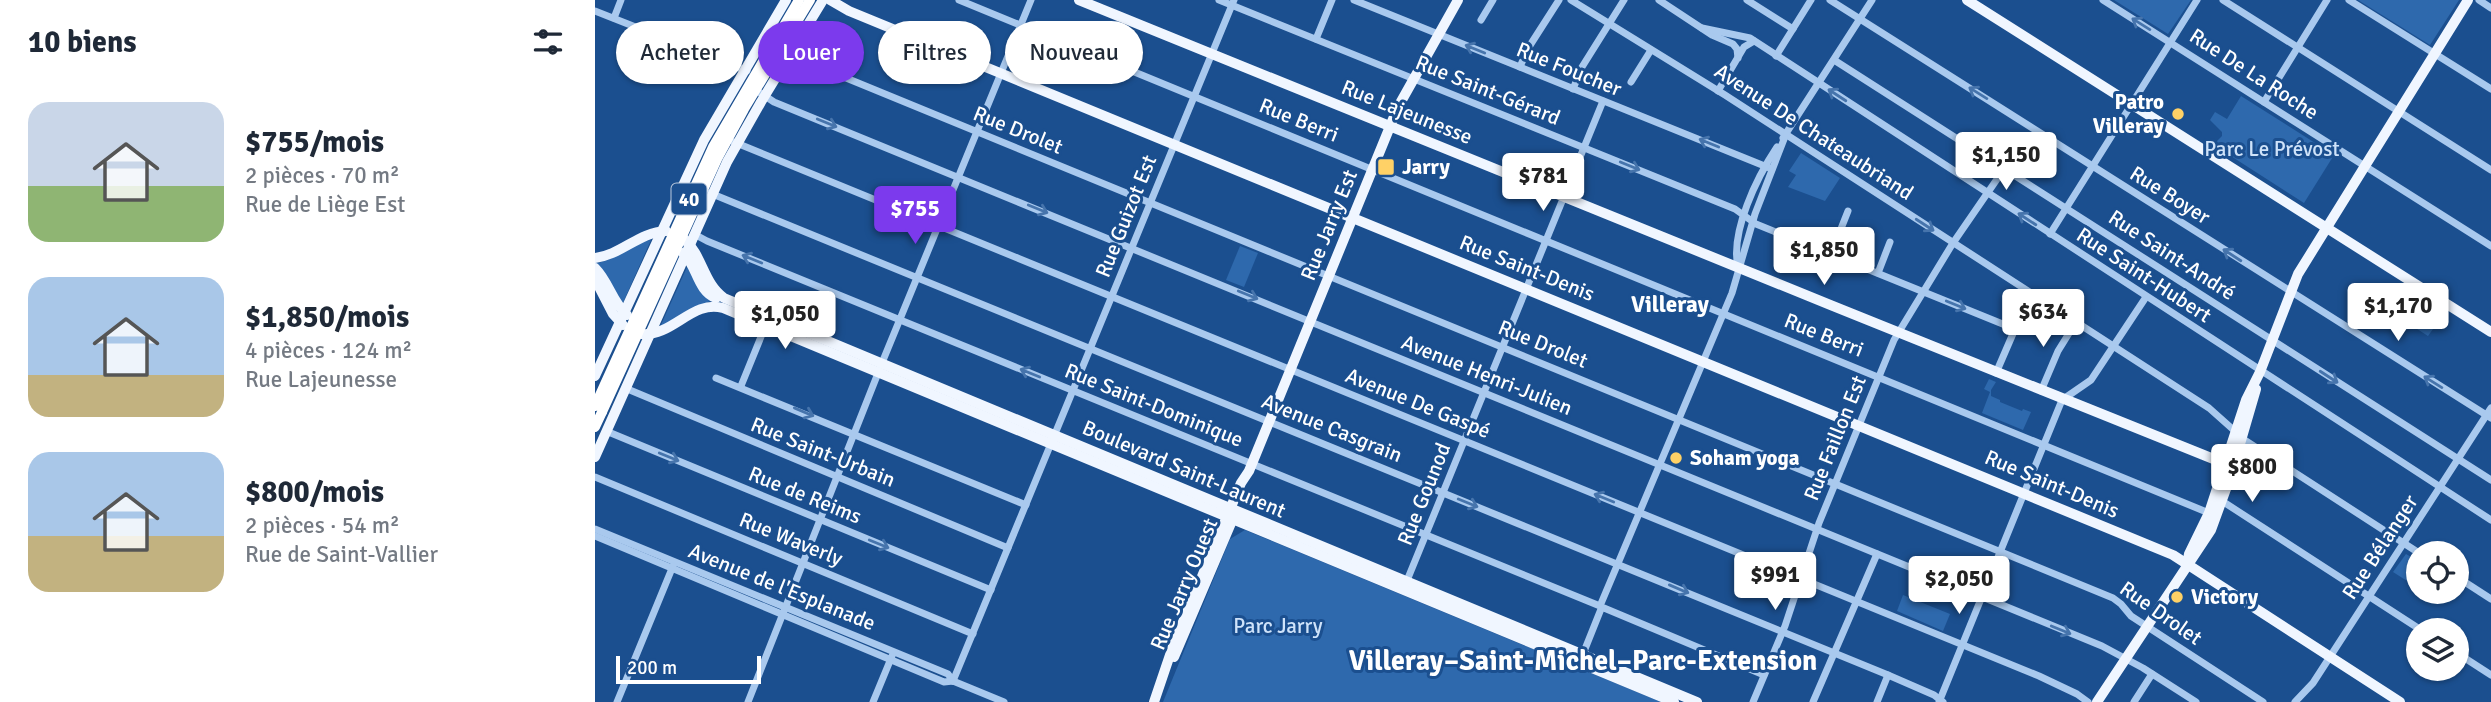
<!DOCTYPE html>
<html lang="fr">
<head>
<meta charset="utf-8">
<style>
	body { margin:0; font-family:Signika,sans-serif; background:#f2f2f3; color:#1f2937; height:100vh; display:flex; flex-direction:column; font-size:26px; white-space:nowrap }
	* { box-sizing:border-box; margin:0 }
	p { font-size:23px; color:#747a83 }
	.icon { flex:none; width:38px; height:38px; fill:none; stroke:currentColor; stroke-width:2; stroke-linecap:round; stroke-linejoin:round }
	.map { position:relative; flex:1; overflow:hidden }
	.side { display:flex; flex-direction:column; background:#fff; width:595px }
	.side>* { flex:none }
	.hud { position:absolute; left:21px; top:21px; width:665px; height:63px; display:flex; gap:14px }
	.fabs { position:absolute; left:1811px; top:541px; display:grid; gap:14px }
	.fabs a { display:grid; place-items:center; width:63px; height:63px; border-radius:50%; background:#fff; box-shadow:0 2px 5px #0004; font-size:35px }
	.scale { position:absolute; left:21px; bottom:18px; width:145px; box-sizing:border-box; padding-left:7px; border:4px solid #fff; border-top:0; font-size:19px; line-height:24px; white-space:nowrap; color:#fff; -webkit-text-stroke:5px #1b4f8f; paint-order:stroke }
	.price { position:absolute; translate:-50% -60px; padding:0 16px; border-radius:7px; background:#fff; color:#222; font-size:23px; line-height:46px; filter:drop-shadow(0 2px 4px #0008) }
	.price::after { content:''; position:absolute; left:50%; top:42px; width:21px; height:16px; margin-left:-10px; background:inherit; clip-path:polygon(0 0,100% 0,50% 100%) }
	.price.selected { background:#7c3aed; color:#fff }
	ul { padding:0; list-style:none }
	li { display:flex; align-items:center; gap:21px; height:175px; padding:0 28px }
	li span { display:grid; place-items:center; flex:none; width:196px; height:140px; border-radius:21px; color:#555 }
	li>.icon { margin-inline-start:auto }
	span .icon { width:84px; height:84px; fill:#fffc; stroke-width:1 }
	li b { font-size:30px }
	h2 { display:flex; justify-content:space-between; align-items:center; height:84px; padding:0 28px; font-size:30px }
	.pill { padding:0 24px; border-radius:32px; background:#fff; box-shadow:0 2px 5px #0004; font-size:24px; line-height:63px }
	.pill.selected { background:#7c3aed; color:#fff }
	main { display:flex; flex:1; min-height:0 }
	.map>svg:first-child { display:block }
	.green { fill:#2e69ad }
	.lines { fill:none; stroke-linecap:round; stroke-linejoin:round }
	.minor { stroke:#a9c9ee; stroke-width:7 }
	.major { stroke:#f0f6ff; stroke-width:10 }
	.highway { stroke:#fff; stroke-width:10 }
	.highway-bridge { stroke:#fff; stroke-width:10 }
	.oneway { stroke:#4674ac }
	.poi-dot { fill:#ffd166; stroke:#1b4f8f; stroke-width:2.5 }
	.labels { text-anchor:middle; stroke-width:6; stroke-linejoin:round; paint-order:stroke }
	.shield { fill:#1b4f8f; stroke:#bbcadd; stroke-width:2 }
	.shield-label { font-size:19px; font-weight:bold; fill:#fff }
	.street-label { font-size:21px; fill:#fff; stroke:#1b4f8f }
	.poi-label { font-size:21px; font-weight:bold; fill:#fff; stroke:#1b4f8f; text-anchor:start }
	.park-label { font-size:21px; fill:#cfe3fa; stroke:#1b4f8f }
	.neighbourhood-label { font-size:23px; font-weight:bold; fill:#fff; stroke:#1b4f8f }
	.district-label { font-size:28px; font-weight:bold; fill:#fff; stroke:#1b4f8f }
</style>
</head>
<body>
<main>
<section class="side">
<h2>10 biens<svg class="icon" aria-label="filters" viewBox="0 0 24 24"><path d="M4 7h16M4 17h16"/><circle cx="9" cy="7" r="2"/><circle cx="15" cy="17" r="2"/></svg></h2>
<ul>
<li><span style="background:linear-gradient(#c9d6e8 60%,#8fb573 0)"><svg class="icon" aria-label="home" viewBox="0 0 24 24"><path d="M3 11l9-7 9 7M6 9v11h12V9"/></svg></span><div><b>$755/mois</b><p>2 pièces · 70 m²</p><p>Rue de Liège Est</p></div></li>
<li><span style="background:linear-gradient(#a9c7e8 70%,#c2b280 0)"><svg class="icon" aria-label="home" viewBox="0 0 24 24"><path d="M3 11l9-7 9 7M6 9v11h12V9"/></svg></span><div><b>$1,850/mois</b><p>4 pièces · 124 m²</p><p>Rue Lajeunesse</p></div></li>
<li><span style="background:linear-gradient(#a9c7e8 60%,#c2b280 0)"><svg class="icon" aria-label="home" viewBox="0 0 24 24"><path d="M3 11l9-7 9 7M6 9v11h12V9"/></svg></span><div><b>$800/mois</b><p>2 pièces · 54 m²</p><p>Rue de Saint-Vallier</p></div></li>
</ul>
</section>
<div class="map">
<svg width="1896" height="702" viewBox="0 0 1896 702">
	<rect width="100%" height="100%" fill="#1b4f8f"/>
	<g class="green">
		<polygon points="1519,0 1596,0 1573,34"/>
		<polygon points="1763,0 1864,0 1835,45"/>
		<polygon points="1646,96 1739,155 1709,203 1611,140 1612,138 1620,143 1627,136 1627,132 1615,120 1620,112 1632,119"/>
		<polygon points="1206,153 1245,178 1230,201 1193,187 1201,175 1194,171"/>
		<path d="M56 240 27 305 0 263C21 262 35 242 56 240Z"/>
		<polygon points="645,246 663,253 649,287 631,280"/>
		<polygon points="93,265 119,300 166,318 115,301 65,327"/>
		<polygon points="1803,284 1815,291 1805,307 1838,329 1833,336 1788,307"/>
		<polygon points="1394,379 1401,382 1396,390 1396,396 1405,400 1405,402 1427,411 1428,409 1436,412 1428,430 1387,413 1395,392 1389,389"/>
		<polygon points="650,530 1066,702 568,702 635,539"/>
		<polygon points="1811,554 1823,561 1823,580 1820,586 1798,572"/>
		<polygon points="1308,595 1355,614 1348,631 1302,611"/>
	</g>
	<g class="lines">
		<g class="minor">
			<polyline points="364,0 1614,513"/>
			<polyline points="624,0 1140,209 1161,224 1420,329"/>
			<polyline points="759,0 1177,169"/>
			<polyline points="976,0 1130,95 1614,408 1651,441 1824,553"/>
			<polyline points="1064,0 1117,35 1138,44 1142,49 1143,58"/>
			<polyline points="1152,0 1198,29"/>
			<polyline points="1235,0 1896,418"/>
			<polyline points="1508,0 1896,246"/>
			<polyline points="1628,0 1896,170"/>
			<polyline points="1754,0 1896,89"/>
			<polyline points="1884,0 1896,8"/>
			<polyline points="0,11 152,71"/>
			<polyline points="19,18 26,0"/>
			<polyline points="886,20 898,0"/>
			<polyline points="1107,28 1155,38 1896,520"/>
			<polyline points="721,39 737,0"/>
			<polyline points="195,55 1518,598 1526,604 1536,616 1668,702"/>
			<polyline points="1181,56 1216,0"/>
			<polyline points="45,59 55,33"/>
			<polyline points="1239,60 1896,480"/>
			<polyline points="925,67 932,50 964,0"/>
			<polyline points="1036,82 1056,50"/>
			<polyline points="978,89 987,67 1029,0"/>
			<polyline points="1123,91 1149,47 1159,41"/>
			<polyline points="164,92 179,102 1507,646 1548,668 1601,702"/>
			<polyline points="1669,102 1732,0"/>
			<polyline points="1188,138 1277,0"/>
			<polyline points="139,142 1444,676 1482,694 1493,702"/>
			<polyline points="115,193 1029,567 1293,675 1339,695 1348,702"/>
			<polyline points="99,234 112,241 1005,606 1137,293 1160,214 1191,134"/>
			<polyline points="1455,234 1602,0"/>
			<polyline points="1236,254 1253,211"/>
			<path d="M1143 267C1135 232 1162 177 1182 147"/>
			<polyline points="1283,273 1295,242"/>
			<polyline points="1401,373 1420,329 1440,296"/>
			<polyline points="121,378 431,505"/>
			<polyline points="146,386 172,322"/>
			<polyline points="30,388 413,548"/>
			<polyline points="1446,391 1463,351 1481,322"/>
			<polyline points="11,431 396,590"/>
			<polyline points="0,477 378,634"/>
			<polyline points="1627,501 1826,630"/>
			<polyline points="0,529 353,674 358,681"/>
			<polyline points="0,536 349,682 358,681 409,702"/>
			<polyline points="1862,577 1896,599"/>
			<polyline points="811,583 1008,101"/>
			<polyline points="1862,653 1896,675"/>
			<polyline points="986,659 1006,609 1009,608 1169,675"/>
			<polyline points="358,681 639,0"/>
			<polyline points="22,702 78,566"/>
			<polyline points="153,702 289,358 436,0"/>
			<polyline points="278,702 297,656"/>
			<polyline points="1158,702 1190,626 1224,523 1299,340 1358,243 1409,169"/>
			<polyline points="1218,702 1282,554"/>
			<polyline points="1282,702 1293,675"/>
			<polyline points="1344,702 1467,400 1496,380 1551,297"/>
			<polyline points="1539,702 1557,674"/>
			<polyline points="1700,702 1718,683 1896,408"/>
		</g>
		<g class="major">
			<polyline points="235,0 254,11 1578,555 1805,702"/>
			<path d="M484 0C866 155 1248 311 1631 464"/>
			<polyline points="1372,0 1896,332"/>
			<path d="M89 239C108 256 108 283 129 298L1102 702"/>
			<path d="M88 253C102 265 102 291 121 298"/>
			<path d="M0 258C26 255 44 232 71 231"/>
			<path d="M0 268C14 282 17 302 32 315"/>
			<polyline points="0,279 18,314 28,325"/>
			<path d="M47 334C77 337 98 299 128 308L1079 702"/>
			<polyline points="0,376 109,140 191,0"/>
			<polyline points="0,457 132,162 166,102 228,0"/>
			<polyline points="1592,564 1594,554 1614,513 1651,400 1665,372 1703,274 1873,0"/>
			<polyline points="579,657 639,516"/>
			<polyline points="559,702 578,646 646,483 654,471 803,107 863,0"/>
			<polyline points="1502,702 1616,530 1635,478 1661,389"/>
		</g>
		<polyline class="highway" points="0,427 7,412"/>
		<g class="highway-bridge">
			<polyline points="0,406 118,147 204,0"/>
			<polyline points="7,412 123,157 149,109 215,0"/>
		</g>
	</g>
	<defs><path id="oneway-shaft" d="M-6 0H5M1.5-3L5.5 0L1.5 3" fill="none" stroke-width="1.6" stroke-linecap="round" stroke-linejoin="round" transform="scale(1.75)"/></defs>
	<g class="oneway">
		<use href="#oneway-shaft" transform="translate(1546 24) rotate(-148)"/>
		<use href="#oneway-shaft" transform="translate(880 49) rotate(-158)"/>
		<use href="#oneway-shaft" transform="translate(1383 93) rotate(-148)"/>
		<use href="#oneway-shaft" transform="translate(1242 95) rotate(-147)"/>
		<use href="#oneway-shaft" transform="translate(232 123) rotate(22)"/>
		<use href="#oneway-shaft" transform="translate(1114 143) rotate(-158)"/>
		<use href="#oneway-shaft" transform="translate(1035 166) rotate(22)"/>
		<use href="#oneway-shaft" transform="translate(443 209) rotate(22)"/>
		<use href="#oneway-shaft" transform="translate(1432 219) rotate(-147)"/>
		<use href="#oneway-shaft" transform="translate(1330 225) rotate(33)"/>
		<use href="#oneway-shaft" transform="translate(1637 255) rotate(-147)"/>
		<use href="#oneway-shaft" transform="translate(157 259) rotate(-158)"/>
		<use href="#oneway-shaft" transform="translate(653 295) rotate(22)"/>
		<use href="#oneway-shaft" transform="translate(1361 305) rotate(22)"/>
		<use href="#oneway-shaft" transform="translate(435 373) rotate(-158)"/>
		<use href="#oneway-shaft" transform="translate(1734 377) rotate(33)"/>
		<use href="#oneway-shaft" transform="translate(1838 382) rotate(-148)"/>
		<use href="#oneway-shaft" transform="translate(209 412) rotate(23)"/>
		<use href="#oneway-shaft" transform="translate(74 457) rotate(22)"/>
		<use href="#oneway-shaft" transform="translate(1009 498) rotate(-158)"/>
		<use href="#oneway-shaft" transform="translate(873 503) rotate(22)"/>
		<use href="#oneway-shaft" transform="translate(284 544) rotate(22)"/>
		<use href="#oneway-shaft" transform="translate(1084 589) rotate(23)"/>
		<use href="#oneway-shaft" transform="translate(1466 630) rotate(22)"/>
	</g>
	<g class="poi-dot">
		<circle cx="1583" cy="114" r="7"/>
		<rect x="782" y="158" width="18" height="18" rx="3.5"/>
		<circle cx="1081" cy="458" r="7"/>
		<circle cx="1582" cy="597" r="7"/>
	</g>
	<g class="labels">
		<rect class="shield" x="76.5" y="183.5" width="35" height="31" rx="5"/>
		<g class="shield-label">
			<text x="94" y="206">40</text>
		</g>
		<g class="street-label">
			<text transform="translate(974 69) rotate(22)" y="7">Rue Foucher</text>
			<text transform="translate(1659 74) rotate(33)" y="7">Rue De La Roche</text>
			<text transform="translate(893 90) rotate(22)" y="7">Rue Saint-Gérard</text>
			<text transform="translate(812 112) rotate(22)" y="7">Rue Lajeunesse</text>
			<text transform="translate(704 120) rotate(22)" y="7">Rue Berri</text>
			<text transform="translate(423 130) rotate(22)" y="7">Rue Drolet</text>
			<text transform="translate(1219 132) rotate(33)" y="7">Avenue De Chateaubriand</text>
			<text transform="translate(1575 195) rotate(32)" y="7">Rue Boyer</text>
			<text transform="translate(531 216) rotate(-68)" y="7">Rue Guizot Est</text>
			<text transform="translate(734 225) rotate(-68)" y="7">Rue Jarry Est</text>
			<text transform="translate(1577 255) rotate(33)" y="7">Rue Saint-André</text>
			<text transform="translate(932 268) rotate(22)" y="7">Rue Saint-Denis</text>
			<text transform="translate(1549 275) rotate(33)" y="7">Rue Saint-Hubert</text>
			<text transform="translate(1229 335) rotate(22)" y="7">Rue Berri</text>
			<text transform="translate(948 344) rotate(22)" y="7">Rue Drolet</text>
			<text transform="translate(892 375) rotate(22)" y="7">Avenue Henri-Julien</text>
			<text transform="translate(823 403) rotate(22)" y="7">Avenue De Gaspé</text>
			<text transform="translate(559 405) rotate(22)" y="7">Rue Saint-Dominique</text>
			<text transform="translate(737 428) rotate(22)" y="7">Avenue Casgrain</text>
			<text transform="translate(1240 438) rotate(-68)" y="7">Rue Faillon Est</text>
			<text transform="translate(228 452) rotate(22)" y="7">Rue Saint-Urbain</text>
			<text transform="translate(589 469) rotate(23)" y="7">Boulevard Saint-Laurent</text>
			<text transform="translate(1457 484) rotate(23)" y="7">Rue Saint-Denis</text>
			<text transform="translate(829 494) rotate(-68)" y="7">Rue Gounod</text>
			<text transform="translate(210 495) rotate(22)" y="7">Rue de Reims</text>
			<text transform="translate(196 539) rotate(22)" y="7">Rue Waverly</text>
			<text transform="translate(1785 547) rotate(-57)" y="7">Rue Bélanger</text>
			<text transform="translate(589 584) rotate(-67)" y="7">Rue Jarry Ouest</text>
			<text transform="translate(187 587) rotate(22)" y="7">Avenue de l'Esplanade</text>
			<text transform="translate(1566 613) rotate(35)" y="7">Rue Drolet</text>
		</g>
		<g class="poi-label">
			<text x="1569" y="109" text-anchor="end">Patro<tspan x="1569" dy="24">Villeray</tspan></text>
			<text x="807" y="174">Jarry</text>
			<text x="1095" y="465">Soham yoga</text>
			<text x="1596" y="604">Victory</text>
		</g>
		<g class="park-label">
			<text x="1677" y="156">Parc Le Prévost</text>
			<text x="683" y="633">Parc Jarry</text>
		</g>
		<g class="neighbourhood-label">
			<text x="1075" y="312">Villeray</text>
		</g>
		<g class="district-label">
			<text x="988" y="670">Villeray–Saint-Michel–Parc-Extension</text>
		</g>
	</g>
</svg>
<div class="fabs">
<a><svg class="icon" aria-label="locate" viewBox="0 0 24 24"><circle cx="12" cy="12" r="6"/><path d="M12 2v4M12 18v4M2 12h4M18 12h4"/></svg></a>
<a><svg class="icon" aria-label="layers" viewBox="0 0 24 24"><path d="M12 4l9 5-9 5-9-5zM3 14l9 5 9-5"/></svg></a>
</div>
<div class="scale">200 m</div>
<b class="price" style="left:1411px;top:192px">$1,150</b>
<b class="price" style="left:948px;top:213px">$781</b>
<b class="price selected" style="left:320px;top:246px">$755</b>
<b class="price" style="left:1229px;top:287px">$1,850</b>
<b class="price" style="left:1803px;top:343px">$1,170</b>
<b class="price" style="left:1448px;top:349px">$634</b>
<b class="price" style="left:190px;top:351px">$1,050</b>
<b class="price" style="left:1657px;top:504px">$800</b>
<b class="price" style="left:1180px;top:612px">$991</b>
<b class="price" style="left:1364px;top:616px">$2,050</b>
<div class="hud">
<a class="pill">Acheter</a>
<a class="pill selected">Louer</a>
<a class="pill">Filtres</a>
<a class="pill">Nouveau</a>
</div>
</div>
</main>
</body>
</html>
